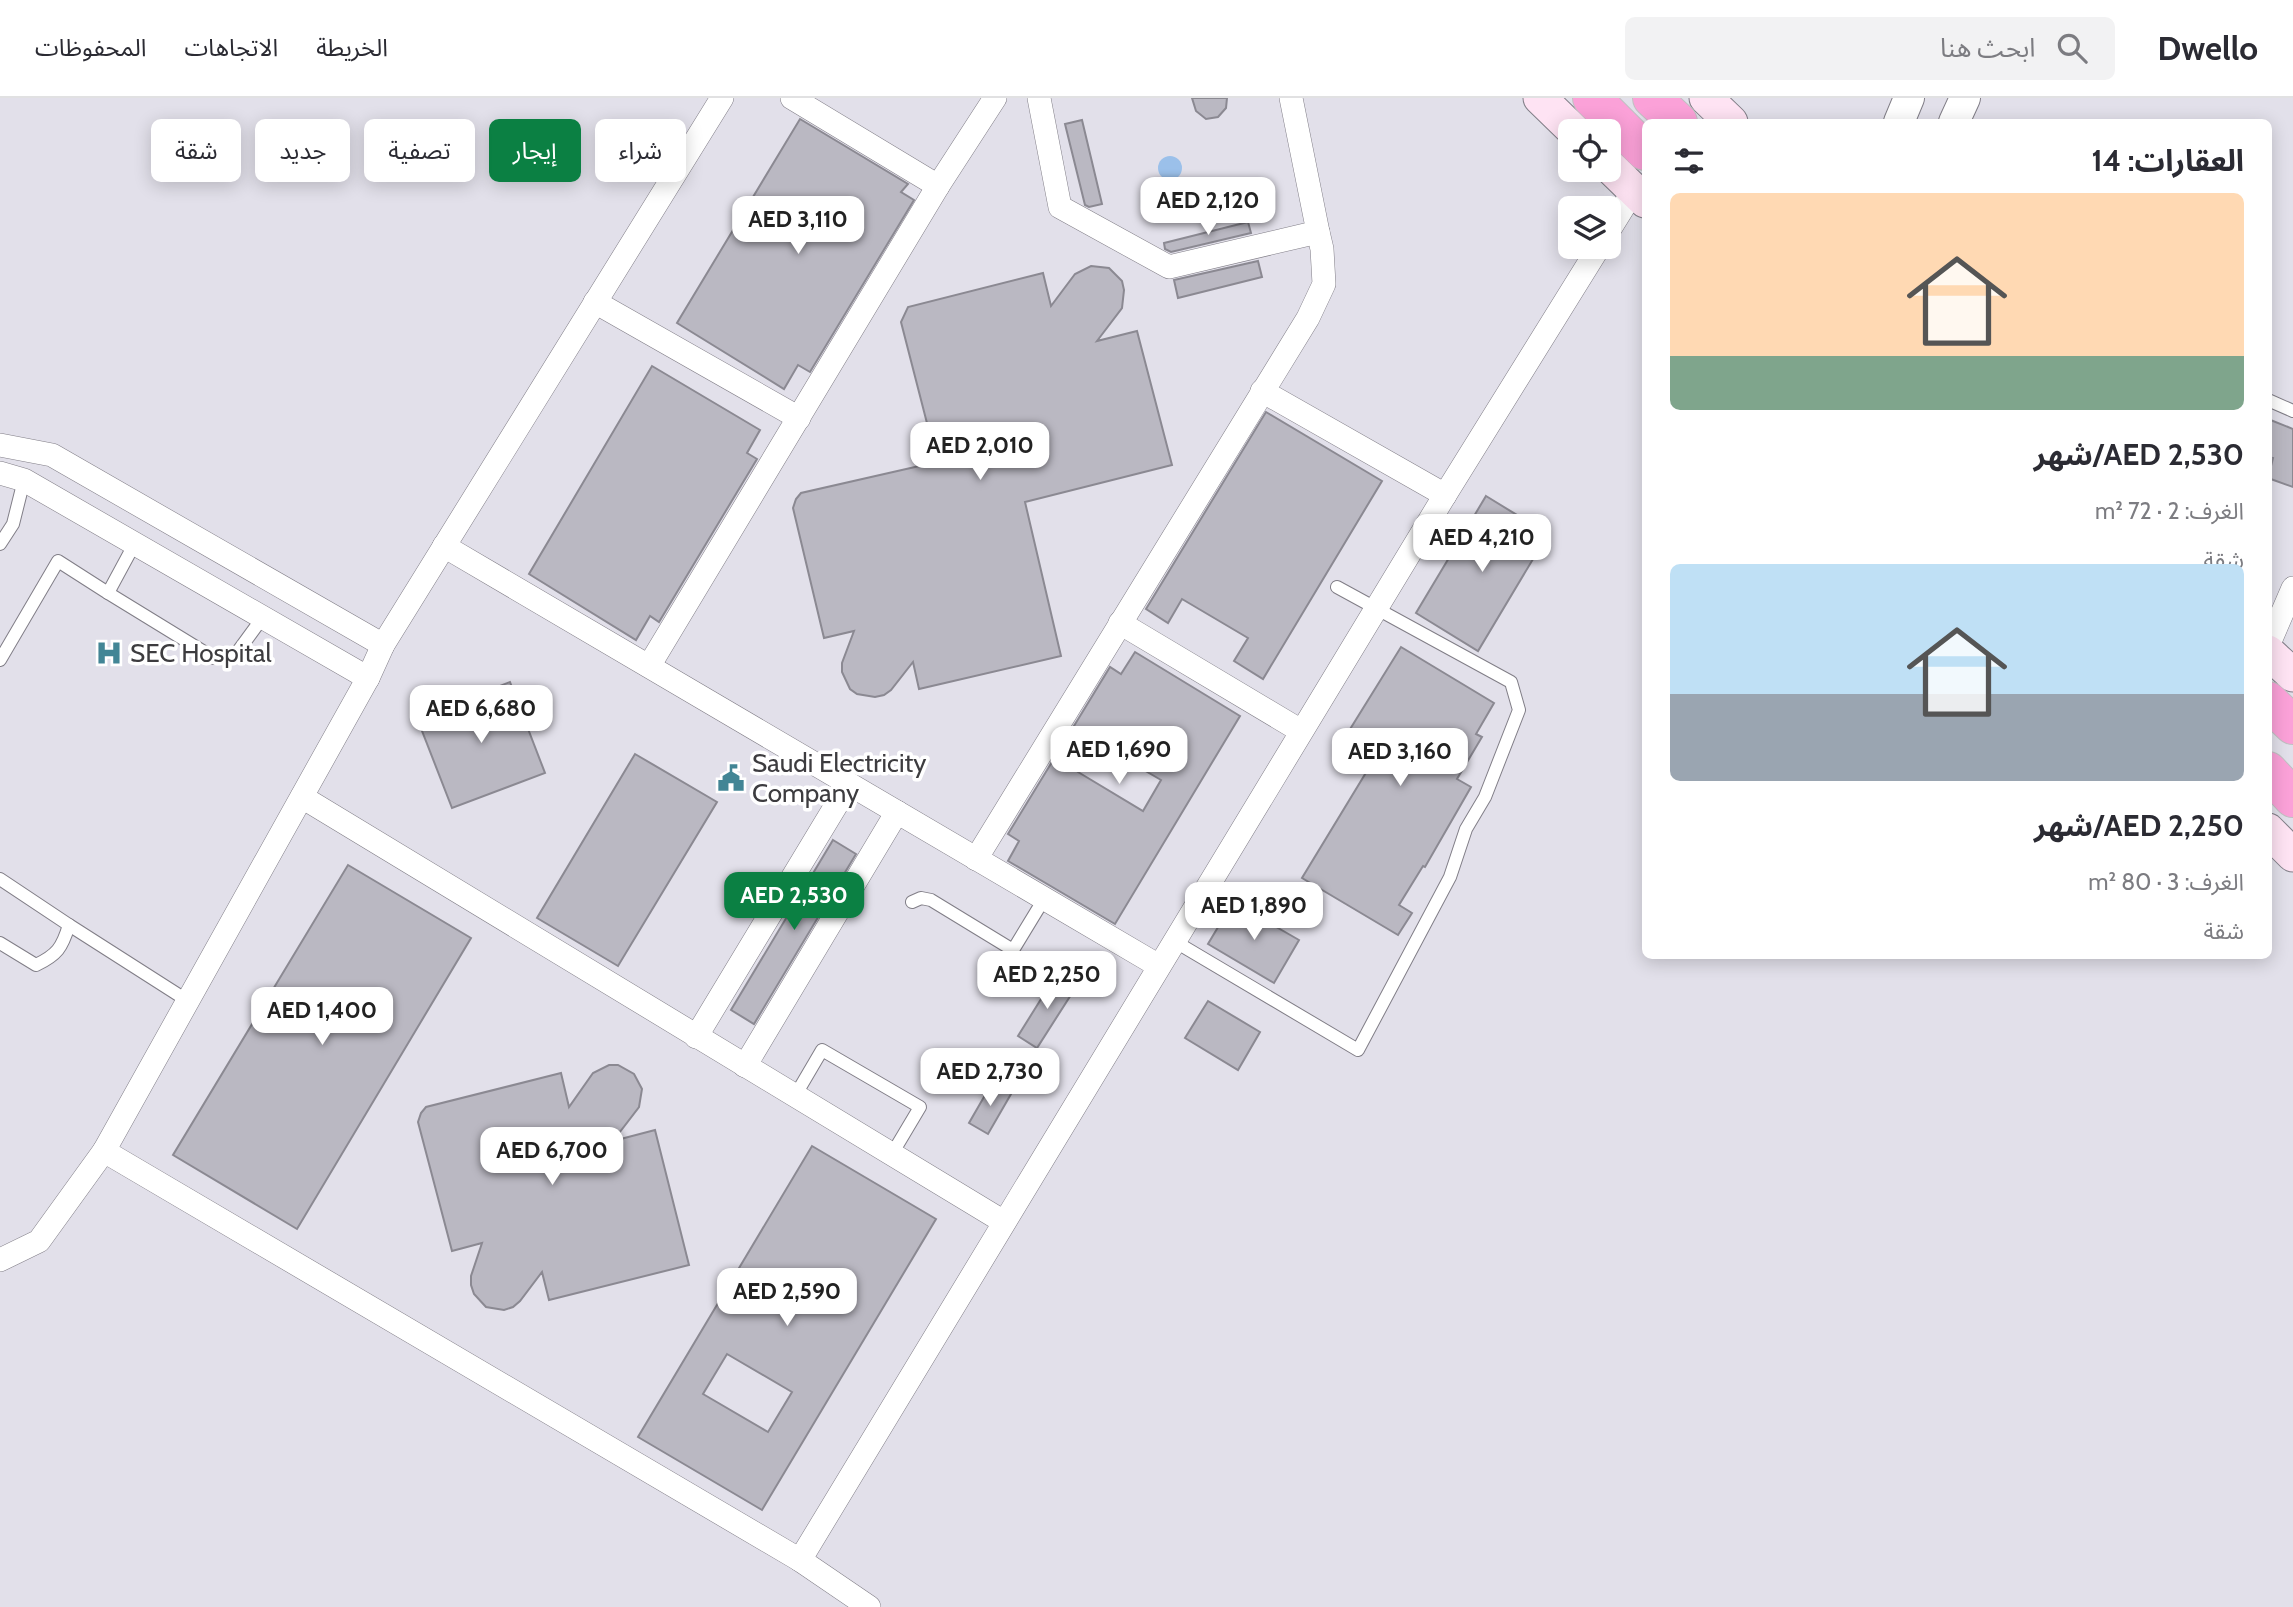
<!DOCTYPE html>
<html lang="ar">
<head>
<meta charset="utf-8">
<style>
	body { margin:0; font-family:Cabin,"Noto Sans Arabic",sans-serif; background:#f2f2f3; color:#2b2b33; direction:rtl; height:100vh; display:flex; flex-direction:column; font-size:26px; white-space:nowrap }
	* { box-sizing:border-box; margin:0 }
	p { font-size:23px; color:#7c7c81 }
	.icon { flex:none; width:38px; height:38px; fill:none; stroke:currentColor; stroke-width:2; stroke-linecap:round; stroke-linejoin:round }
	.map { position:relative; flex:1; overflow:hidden; direction:ltr }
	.drawer { position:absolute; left:1642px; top:21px; width:630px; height:840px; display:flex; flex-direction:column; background:#fff; border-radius:10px; box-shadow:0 4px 18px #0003; direction:rtl }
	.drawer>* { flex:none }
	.hud { position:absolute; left:21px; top:21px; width:665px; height:63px; direction:rtl; display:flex; gap:14px }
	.fabs { position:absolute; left:1558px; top:21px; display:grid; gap:14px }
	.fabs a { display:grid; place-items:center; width:63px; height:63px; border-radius:10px; background:#fff; box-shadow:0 4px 18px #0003; font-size:35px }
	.price { position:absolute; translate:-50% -60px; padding:0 16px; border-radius:14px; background:#fff; color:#222; font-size:23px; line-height:46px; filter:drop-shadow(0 2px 4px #0008) }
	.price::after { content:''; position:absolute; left:50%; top:42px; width:21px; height:16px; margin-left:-10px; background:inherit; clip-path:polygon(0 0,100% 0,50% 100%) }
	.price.active { background:#0b8043; color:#fff }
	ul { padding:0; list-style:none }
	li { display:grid; align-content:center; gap:14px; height:371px; padding:0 28px }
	li span { display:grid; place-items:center; height:217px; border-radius:10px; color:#555 }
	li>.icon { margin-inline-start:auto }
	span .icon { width:126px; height:126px; fill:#fffc; stroke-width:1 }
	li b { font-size:30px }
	h2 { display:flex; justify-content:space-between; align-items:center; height:84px; padding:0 28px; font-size:30px }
	.pill { padding:0 24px; border-radius:10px; background:#fff; box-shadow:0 4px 18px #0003; font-size:24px; line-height:63px }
	.pill.active { background:#0b8043; color:#fff }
	header { display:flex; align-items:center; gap:42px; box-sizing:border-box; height:98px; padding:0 35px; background:#fff; border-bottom:2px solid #e1e1e2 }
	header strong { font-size:33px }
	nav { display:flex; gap:38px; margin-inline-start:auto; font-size:24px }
	.search { width:490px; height:63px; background:#f2f2f3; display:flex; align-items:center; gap:18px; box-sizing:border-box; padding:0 24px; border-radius:10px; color:#7c7c81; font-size:26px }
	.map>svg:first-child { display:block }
	.water { fill:#9bc0ea }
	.building { fill:#bab8c2; stroke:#8b8992; stroke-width:2; fill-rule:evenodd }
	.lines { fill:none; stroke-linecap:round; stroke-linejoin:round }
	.service-casing { stroke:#817e87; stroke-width:14 }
	.minor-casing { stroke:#817e87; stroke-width:24 }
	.tertiary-casing { stroke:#817e87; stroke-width:32 }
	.secondary-casing { stroke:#817e87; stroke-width:35 }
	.motorway-casing { stroke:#c1c1c2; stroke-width:40 }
	.service { stroke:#fff; stroke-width:12 }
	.minor { stroke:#fff; stroke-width:23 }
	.tertiary { stroke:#fff; stroke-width:30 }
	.secondary { stroke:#fee3f3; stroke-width:33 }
	.motorway { stroke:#fba1d8; stroke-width:38 }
	.labels { text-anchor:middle; stroke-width:7; stroke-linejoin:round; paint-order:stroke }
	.poi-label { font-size:26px; fill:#3d3c3f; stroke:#fff; text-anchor:start }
</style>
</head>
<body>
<header>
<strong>Dwello</strong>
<div class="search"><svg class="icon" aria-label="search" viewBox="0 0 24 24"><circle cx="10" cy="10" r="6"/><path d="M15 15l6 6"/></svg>ابحث هنا</div>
<nav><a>الخريطة</a><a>الاتجاهات</a><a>المحفوظات</a></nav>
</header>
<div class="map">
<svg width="2293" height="1509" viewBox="0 0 2293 1509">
	<rect width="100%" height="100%" fill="#e2e0ea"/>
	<circle class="water" cx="1170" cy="70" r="12"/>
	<g class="building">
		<polygon points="1192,0 1227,0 1226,10 1218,19 1206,21 1196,13"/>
		<polygon points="800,21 908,86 901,94 914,102 810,274 798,267 784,291 677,225"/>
		<polygon points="1082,22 1102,106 1089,109 1085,107 1065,26"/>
		<polygon points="1248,124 1251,135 1171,154 1165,151 1164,145"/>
		<polygon points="1258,163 1262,179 1178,200 1174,182"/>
		<polygon points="1091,168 1109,170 1122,183 1124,192 1122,210 1097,243 1137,233 1172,367 1025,404 1061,558 919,591 913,564 891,592 884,597 875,599 857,596 850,591 842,574 842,565 854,533 824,540 793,410 796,401 801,395 937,364 901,224 908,209 1043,175 1051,208 1075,176"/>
		<polygon points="652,268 760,332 747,355 757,361 659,524 650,518 636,542 529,476"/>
		<polygon points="1266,314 1382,383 1263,581 1234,563 1248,540 1182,501 1168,525 1146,511"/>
		<polygon points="2268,321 2293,331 2293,389 2268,380 2273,360 2268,359"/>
		<polygon points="1486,398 1548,436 1478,553 1416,515"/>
		<polygon points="1401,549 1494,605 1476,636 1482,639 1457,681 1471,689 1425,769 1423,768 1399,807 1412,815 1398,837 1302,780 1370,668 1339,649"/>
		<path d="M1135 554 1240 618 1115 826 1008 763 1019 743 1008 736 1110 569 1121 576ZM1096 644 1161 682 1143 713 1078 674Z"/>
		<polygon points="510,584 545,675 452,710 417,620"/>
		<polygon points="635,656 717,704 618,868 537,820"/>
		<polygon points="833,742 856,756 754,926 731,912"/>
		<polygon points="348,767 471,840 297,1131 173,1057"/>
		<polygon points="1233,804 1299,842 1274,885 1208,846"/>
		<polygon points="1056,877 1076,889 1037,950 1018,938"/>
		<polygon points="1208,903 1260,934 1238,972 1185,940"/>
		<polygon points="609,967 618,967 634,976 642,991 639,1009 613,1043 655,1032 689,1167 549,1202 542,1174 520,1203 513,1209 504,1212 486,1209 474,1196 471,1187 471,1178 482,1145 452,1153 418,1024 421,1015 426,1009 561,975 569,1009 593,975"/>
		<polygon points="992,985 1011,996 988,1036 969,1025"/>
		<path d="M812 1048 936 1121 762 1412 638 1339ZM727 1256 792 1294 768 1334 703 1296Z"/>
	</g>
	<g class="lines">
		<defs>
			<g id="service">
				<polyline points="2268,302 2293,313"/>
				<polyline points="0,446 13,426 24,382"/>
				<polyline points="108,495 214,560 236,556 263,519"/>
				<polyline points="0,562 58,463 108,495 135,445"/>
				<path d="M0 781 69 827C62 850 57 857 36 867L0 845"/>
				<polyline points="912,804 921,800 931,802 1013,852 1044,801"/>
				<polyline points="69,827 188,903"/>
				<polyline points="1174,843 1358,952 1450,779 1466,731 1485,699 1519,612 1511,584 1337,489"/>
				<polyline points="795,998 822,952 920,1009 892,1056"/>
			</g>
			<g id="minor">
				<polyline points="792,0 938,88 995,0"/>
				<polyline points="1039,0 1060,109 1169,169 1318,134 1291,0"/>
				<polyline points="1608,134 1634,92"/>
				<polyline points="595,204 799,320"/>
				<polyline points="1262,293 1445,397"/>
				<polyline points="0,347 52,357 383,547"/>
				<polyline points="0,375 24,382 368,580"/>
				<polyline points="444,448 1159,868"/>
				<polyline points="1120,525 1301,633"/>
				<polyline points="2268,548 2293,490"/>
				<polyline points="649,568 938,88"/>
				<polyline points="302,699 1004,1124"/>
				<polyline points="976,761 1308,220 1324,186 1322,151 1318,134"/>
				<polyline points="696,939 849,686"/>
				<polyline points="745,968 897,714"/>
				<polyline points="104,1053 800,1462 1445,397 1599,149"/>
				<polyline points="0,1162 39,1143 104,1053 368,580 383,547 722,0"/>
				<polyline points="800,1462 869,1509"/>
			</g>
			<g id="tertiary">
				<polyline points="1899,24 1909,0"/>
				<polyline points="1954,24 1965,0"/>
			</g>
			<g id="secondary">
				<polyline points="1540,0 1574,33"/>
				<polyline points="1706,0 1731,24"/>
				<polyline points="1608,67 1645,103"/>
				<polyline points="2268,554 2293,577"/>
				<polyline points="2268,732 2293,757"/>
			</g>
			<g id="motorway">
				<polyline points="1592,0 1645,53"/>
				<polyline points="1652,0 1678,24"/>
				<polyline points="2268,603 2293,627"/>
				<polyline points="2268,673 2293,700"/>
			</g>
		</defs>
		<use href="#service" class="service-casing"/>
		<use href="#minor" class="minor-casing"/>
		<use href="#tertiary" class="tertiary-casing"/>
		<use href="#secondary" class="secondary-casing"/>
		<use href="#motorway" class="motorway-casing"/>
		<use href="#service" class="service"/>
		<use href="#minor" class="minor"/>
		<use href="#tertiary" class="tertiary"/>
		<use href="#secondary" class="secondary"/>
		<use href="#motorway" class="motorway"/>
	</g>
	<defs>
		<symbol id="hospital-bare" viewBox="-9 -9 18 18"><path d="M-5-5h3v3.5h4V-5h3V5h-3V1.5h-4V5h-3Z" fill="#428595" stroke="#fff" stroke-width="2.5" paint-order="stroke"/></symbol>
		<symbol id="civic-bare" viewBox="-9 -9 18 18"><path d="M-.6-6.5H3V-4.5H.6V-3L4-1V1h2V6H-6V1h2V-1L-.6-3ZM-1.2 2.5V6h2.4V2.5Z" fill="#428595" stroke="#fff" stroke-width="2.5" paint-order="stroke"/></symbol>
	</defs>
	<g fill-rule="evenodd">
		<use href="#hospital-bare" x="90" y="536" width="38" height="38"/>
		<use href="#civic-bare" x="712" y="661" width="38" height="38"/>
	</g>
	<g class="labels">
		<g class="poi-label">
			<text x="130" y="564">SEC Hospital</text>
			<text x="752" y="674">Saudi Electricity<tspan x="752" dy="30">Company</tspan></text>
		</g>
	</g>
</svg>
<div class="fabs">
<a><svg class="icon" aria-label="locate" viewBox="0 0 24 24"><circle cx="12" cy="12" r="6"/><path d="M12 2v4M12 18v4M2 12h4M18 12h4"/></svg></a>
<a><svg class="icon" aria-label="layers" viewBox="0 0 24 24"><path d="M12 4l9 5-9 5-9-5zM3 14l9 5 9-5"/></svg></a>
</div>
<b class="price" style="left:1208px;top:139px">AED 2,120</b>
<b class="price" style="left:798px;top:158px">AED 3,110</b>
<b class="price" style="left:980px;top:384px">AED 2,010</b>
<b class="price" style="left:1482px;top:476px">AED 4,210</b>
<b class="price" style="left:481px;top:647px">AED 6,680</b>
<b class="price" style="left:1119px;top:688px">AED 1,690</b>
<b class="price" style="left:1400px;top:690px">AED 3,160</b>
<b class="price active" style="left:794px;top:834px">AED 2,530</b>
<b class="price" style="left:1254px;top:844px">AED 1,890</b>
<b class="price" style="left:1047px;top:913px">AED 2,250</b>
<b class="price" style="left:322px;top:949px">AED 1,400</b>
<b class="price" style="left:990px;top:1010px">AED 2,730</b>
<b class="price" style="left:552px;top:1089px">AED 6,700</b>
<b class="price" style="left:787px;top:1230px">AED 2,590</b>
<div class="hud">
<a class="pill">شراء</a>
<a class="pill active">إيجار</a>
<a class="pill">تصفية</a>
<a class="pill">جديد</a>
<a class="pill">شقة</a>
</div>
<section class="drawer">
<h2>العقارات: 14<svg class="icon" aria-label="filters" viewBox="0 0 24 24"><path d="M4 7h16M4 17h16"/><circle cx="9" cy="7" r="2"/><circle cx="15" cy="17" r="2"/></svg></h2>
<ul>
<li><span style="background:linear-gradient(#ffd9b3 75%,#7fa58c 0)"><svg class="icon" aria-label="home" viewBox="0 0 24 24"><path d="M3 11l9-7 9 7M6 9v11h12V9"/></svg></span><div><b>AED 2,530/شهر</b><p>الغرف: 2 · 72 m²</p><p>شقة</p></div></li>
<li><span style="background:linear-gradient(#bfe0f5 60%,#9aa5b1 0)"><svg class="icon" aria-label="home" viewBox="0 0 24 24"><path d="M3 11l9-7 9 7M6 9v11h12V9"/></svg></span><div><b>AED 2,250/شهر</b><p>الغرف: 3 · 80 m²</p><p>شقة</p></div></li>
</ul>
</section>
</div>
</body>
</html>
